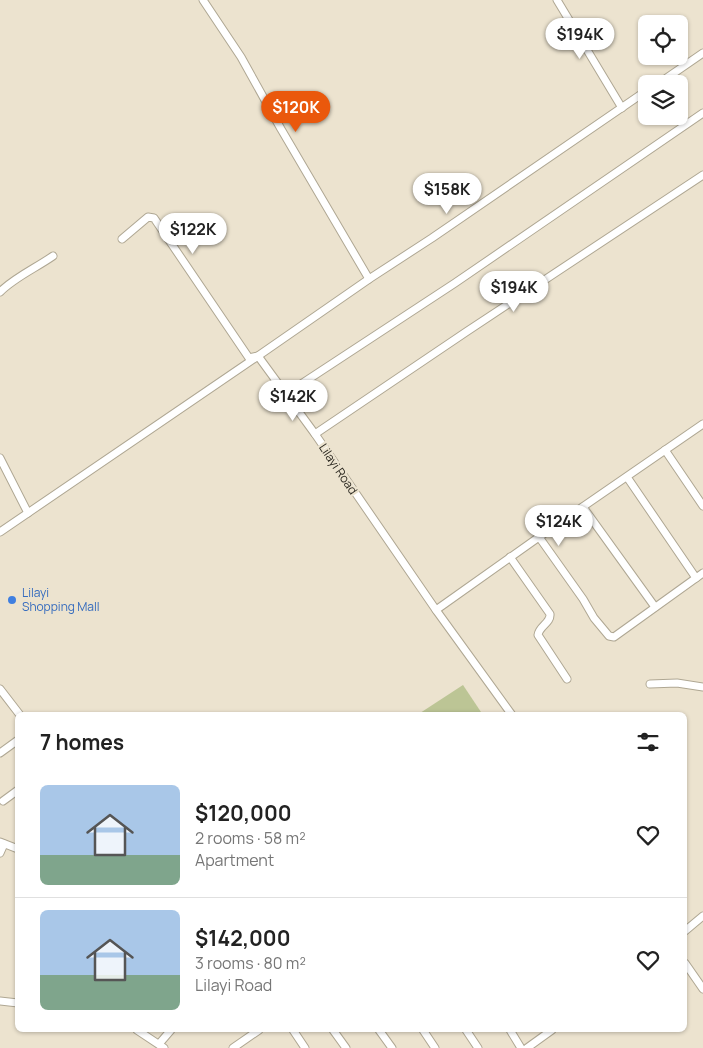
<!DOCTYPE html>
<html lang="en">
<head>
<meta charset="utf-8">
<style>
	body { margin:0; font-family:Manrope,sans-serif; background:#f2f2f2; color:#222; height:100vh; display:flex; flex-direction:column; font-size:19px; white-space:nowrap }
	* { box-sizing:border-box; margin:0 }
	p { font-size:16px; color:#767676 }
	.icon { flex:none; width:28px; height:28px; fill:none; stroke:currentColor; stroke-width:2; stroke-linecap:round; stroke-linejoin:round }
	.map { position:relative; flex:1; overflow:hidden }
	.side { position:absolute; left:15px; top:712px; width:672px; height:320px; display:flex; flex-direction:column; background:#fff; border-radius:8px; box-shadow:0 1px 4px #0004 }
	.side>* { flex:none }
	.controls { position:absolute; left:638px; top:15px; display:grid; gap:10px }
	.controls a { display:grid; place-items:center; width:50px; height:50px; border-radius:8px; background:#fff; box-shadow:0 1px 4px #0004; font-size:25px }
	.price { position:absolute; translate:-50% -42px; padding:0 11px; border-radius:18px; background:#fff; color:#222; font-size:16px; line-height:32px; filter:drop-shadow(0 1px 2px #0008) }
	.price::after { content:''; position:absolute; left:50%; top:30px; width:15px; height:11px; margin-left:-8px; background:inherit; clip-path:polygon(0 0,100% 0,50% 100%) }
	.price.current { background:#ea580c; color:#fff }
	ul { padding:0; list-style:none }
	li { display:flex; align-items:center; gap:15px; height:125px; padding:0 25px }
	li+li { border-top:1px solid #e0e0e0 }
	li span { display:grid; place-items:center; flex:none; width:140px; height:100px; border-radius:8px; color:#555 }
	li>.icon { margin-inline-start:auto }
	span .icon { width:60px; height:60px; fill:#fffc; stroke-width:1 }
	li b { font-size:21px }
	h2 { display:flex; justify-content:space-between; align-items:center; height:60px; padding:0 25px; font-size:21px }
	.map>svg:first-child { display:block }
	.green { fill:#bcc595 }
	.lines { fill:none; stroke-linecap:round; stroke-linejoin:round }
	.minor-casing { stroke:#afa793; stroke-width:9 }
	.minor { stroke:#fff; stroke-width:7 }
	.shop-dot { fill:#3f7fe0; stroke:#ece3cf; stroke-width:2 }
	.labels { text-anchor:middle; stroke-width:4.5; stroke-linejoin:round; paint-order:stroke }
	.street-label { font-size:12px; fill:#2a271f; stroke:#ece3cf }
	.shop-label { font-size:12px; fill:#366cbe; stroke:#ece3cf; text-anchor:start }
</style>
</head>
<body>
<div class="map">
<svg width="703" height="1048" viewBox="0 0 703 1048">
	<rect width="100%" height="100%" fill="#ece3cf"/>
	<polygon class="green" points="463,685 483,715 417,715"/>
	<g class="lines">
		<defs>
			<g id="minor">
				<polyline points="203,0 241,57 281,129 369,279"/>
				<polyline points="557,0 622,108"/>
				<polyline points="658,84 703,53"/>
				<polyline points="122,239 148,217 154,218 249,358 258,356 369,279 432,238 646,91"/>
				<path d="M0 292C15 277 36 268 53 256"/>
				<polyline points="286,394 455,283 703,113"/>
				<polyline points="703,424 539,537 583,599 594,618 609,636 614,637 703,573"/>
				<polyline points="315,434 466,332 703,175"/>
				<polyline points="665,450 703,506"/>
				<polyline points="0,458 28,513"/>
				<polyline points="627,477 696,578"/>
				<polyline points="583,507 655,607"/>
				<polyline points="0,532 258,356 315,434 436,610 512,715"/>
				<path d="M510 557 550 614C551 623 539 626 538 635L567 679"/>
				<polyline points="436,610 539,537"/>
				<polyline points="650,684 677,683 703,687"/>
				<polyline points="0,689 20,715"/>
				<polyline points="0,753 18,740"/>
				<polyline points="3,801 18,790"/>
				<polyline points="0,842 18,849"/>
				<polyline points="0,853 4,844"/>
				<polyline points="685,931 703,916"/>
				<polyline points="685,963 703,989"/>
				<polyline points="0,1001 18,1003"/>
				<polyline points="137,1030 164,1048"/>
				<polyline points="293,1030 305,1048"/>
				<polyline points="333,1030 346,1048"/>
				<polyline points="379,1030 392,1048"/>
				<polyline points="423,1030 435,1048"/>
				<polyline points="466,1030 478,1048"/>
				<polyline points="510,1030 521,1048"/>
				<polyline points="159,1044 171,1030"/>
				<polyline points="233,1048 259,1030"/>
				<polyline points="527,1048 552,1030"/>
			</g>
		</defs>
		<use href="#minor" class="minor-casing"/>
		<use href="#minor" class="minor"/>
	</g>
	<circle class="shop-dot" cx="12" cy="600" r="5"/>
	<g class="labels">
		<g class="street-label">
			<text transform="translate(338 469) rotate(56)" y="4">Lilayi Road</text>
		</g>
		<g class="shop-label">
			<text x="22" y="597">Lilayi<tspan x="22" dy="14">Shopping Mall</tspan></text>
		</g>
	</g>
</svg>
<div class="controls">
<a><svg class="icon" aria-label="locate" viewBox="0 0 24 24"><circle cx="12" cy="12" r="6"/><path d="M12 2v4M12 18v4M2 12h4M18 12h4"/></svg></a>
<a><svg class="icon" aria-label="layers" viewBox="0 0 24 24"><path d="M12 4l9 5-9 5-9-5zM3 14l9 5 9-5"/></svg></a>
</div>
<b class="price" style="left:580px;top:60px">$194K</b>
<b class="price current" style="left:296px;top:133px">$120K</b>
<b class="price" style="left:447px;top:215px">$158K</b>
<b class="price" style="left:193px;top:255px">$122K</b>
<b class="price" style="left:514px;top:313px">$194K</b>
<b class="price" style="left:293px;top:422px">$142K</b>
<b class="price" style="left:559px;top:547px">$124K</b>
<section class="side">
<h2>7 homes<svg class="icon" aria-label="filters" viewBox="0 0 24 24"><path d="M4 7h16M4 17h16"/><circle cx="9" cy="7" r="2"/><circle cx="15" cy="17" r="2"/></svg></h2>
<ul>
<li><span style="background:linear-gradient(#a9c7e8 70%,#7fa58c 0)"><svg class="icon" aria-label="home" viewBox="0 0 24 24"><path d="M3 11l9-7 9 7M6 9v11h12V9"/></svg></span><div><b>$120,000</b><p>2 rooms · 58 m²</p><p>Apartment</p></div><svg class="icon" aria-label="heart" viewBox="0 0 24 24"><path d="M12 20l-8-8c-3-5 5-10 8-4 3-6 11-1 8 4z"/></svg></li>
<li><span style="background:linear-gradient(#a9c7e8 65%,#7fa58c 0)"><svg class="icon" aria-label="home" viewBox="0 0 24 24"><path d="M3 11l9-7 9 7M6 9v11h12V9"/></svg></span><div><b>$142,000</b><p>3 rooms · 80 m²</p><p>Lilayi Road</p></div><svg class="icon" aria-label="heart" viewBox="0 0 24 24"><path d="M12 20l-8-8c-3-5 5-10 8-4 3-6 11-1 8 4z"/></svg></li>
</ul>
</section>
</div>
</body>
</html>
